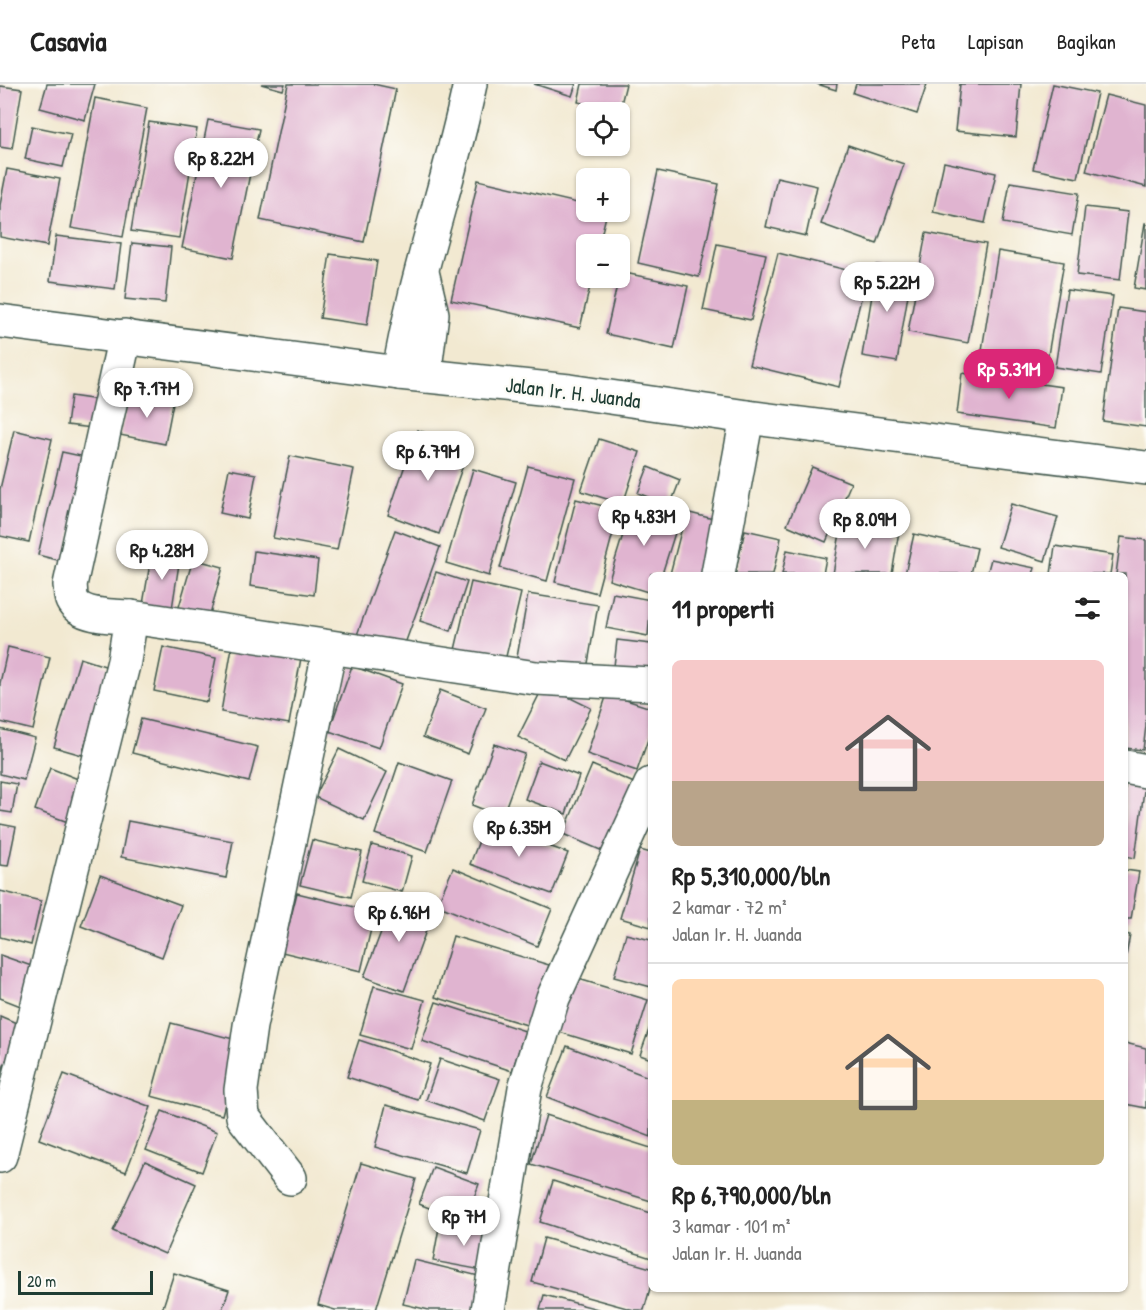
<!DOCTYPE html>
<html lang="id">
<head>
<meta charset="utf-8">
<style>
	body { margin:0; font-family:"Patrick Hand",sans-serif; background:#f2f2f2; color:#222; height:100vh; display:flex; flex-direction:column; font-size:22px; white-space:nowrap }
	* { box-sizing:border-box; margin:0 }
	p { font-size:20px; color:#767676 }
	.icon { flex:none; width:33px; height:33px; fill:none; stroke:currentColor; stroke-width:2; stroke-linecap:round; stroke-linejoin:round }
	.map { position:relative; flex:1; overflow:hidden }
	.side { position:absolute; left:648px; top:488px; width:480px; height:720px; display:flex; flex-direction:column; background:#fff; border-radius:9px; box-shadow:0 2px 4px #0004 }
	.side>* { flex:none }
	.fabs { position:absolute; left:576px; top:18px; display:grid; gap:12px }
	.fabs a { display:grid; place-items:center; width:54px; height:54px; border-radius:9px; background:#fff; box-shadow:0 2px 4px #0004; font-size:30px }
	.scale { position:absolute; left:18px; bottom:15px; width:135px; box-sizing:border-box; padding-left:6px; border:3px solid #1f3d34; border-top:0; font-size:16px; line-height:21px; white-space:nowrap; color:#1f3d34; -webkit-text-stroke:4px #fdfcf7; paint-order:stroke }
	.price { position:absolute; translate:-50% -51px; padding:0 14px; border-radius:21px; background:#fff; color:#222; font-size:20px; line-height:39px; filter:drop-shadow(0 2px 3px #0008) }
	.price::after { content:''; position:absolute; left:50%; top:36px; width:18px; height:14px; margin-left:-9px; background:inherit; clip-path:polygon(0 0,100% 0,50% 100%) }
	.price.current { background:#db2777; color:#fff }
	ul { padding:0; list-style:none }
	li { display:grid; align-content:center; gap:12px; height:318px; padding:0 24px }
	li+li { border-top:2px solid #e0e0e0 }
	li span { display:grid; place-items:center; height:186px; border-radius:9px; color:#555 }
	li>.icon { margin-inline-start:auto }
	span .icon { width:108px; height:108px; fill:#fffc; stroke-width:1 }
	li b { font-size:26px }
	h2 { display:flex; justify-content:space-between; align-items:center; height:72px; padding:0 24px; font-size:26px }
	header { display:flex; align-items:center; gap:36px; box-sizing:border-box; height:84px; padding:0 30px; background:#fff; border-bottom:2px solid #e0e0e0 }
	header strong { font-size:28px }
	nav { display:flex; gap:33px; margin-inline-start:auto; font-size:21px }
	.map>svg:first-child { display:block }
	.building { fill:#e0b4d0 }
	.lines { fill:none; stroke-linecap:round; stroke-linejoin:round }
	.minor-casing { stroke:#3f574c; stroke-width:36 }
	.minor { stroke:#fff; stroke-width:33 }
	.labels { text-anchor:middle; stroke-width:5; stroke-linejoin:round; paint-order:stroke }
	.street-label { font-size:21px; fill:#1f3d34; stroke:#fdfcf7 }
</style>
</head>
<body>
<header>
<strong>Casavia</strong>
<nav><a>Peta</a><a>Lapisan</a><a>Bagikan</a></nav>
</header>
<div class="map">
<svg width="1146" height="1226" viewBox="0 0 1146 1226">
	<rect width="100%" height="100%" fill="#fdfcf7"/>
	<filter id="ink" filterUnits="userSpaceOnUse"><feTurbulence type="fractalNoise" baseFrequency=".0167" numOctaves="2"/><feDisplacementMap in="SourceGraphic" scale="12" xChannelSelector="R" yChannelSelector="G"/><feConvolveMatrix kernelMatrix="1 2 1 2 8 2 1 2 1" color-interpolation-filters="sRGB"/></filter>
	<filter id="wash" filterUnits="userSpaceOnUse"><feTurbulence type="fractalNoise" baseFrequency=".008" numOctaves="4" result="noise"/><feDisplacementMap in="SourceGraphic" scale="24" xChannelSelector="R" yChannelSelector="G"/><feGaussianBlur stdDeviation="1.35" result="paint"/><feColorMatrix in="noise" values="0 0 0 0 0 0 0 0 0 0 0 0 0 0 0 0 0 1.4 0 .05"/><feComposite in="paint" operator="in"/></filter>
	<g filter="url(#wash)">
		<rect width="100%" height="100%" fill="#f2e9d1"/>
		<g id="blocks">
			<g class="building">
				<polygon points="47,0 95,0 85,36 40,24"/>
				<polygon points="261,0 285,0 283,6"/>
				<polygon points="288,0 373,0 396,5 364,158 260,136"/>
				<polygon points="534,0 576,0 572,12"/>
				<polygon points="582,0 626,0 619,28 578,18"/>
				<polygon points="817,0 837,0 836,6"/>
				<polygon points="856,0 927,0 917,30 853,9"/>
				<polygon points="960,0 1021,0 1016,53 955,47"/>
				<polygon points="1053,0 1097,9 1078,94 1033,85"/>
				<polygon points="0,2 22,5 12,65 0,63"/>
				<polygon points="1106,11 1146,21 1146,103 1086,87"/>
				<polygon points="95,14 147,24 123,153 71,144"/>
				<polygon points="208,36 259,45 233,174 182,164"/>
				<polygon points="149,38 197,45 179,154 131,147"/>
				<polygon points="32,42 71,50 63,83 25,75"/>
				<polygon points="848,61 904,80 877,160 821,140"/>
				<polygon points="944,78 996,89 985,139 933,128"/>
				<polygon points="7,85 60,95 47,162 0,153 0,121"/>
				<polygon points="658,87 719,100 699,193 638,179"/>
				<polygon points="777,93 817,102 806,152 766,143"/>
				<polygon points="478,96 586,121 586,128 607,128 599,160 586,160 586,194 592,194 580,244 451,216"/>
				<polygon points="1010,98 1079,109 1072,151 1003,139"/>
				<polygon points="1085,123 1128,128 1120,196 1077,191"/>
				<polygon points="1145,139 1146,139 1146,206 1134,204"/>
				<polygon points="926,149 986,160 968,259 908,248"/>
				<polygon points="56,152 121,160 115,205 50,197"/>
				<polygon points="132,159 171,163 165,219 125,215"/>
				<polygon points="717,160 766,170 751,236 703,226"/>
				<polygon points="998,167 1064,178 1047,277 982,266"/>
				<polygon points="778,169 867,191 839,303 749,281"/>
				<polygon points="330,170 377,177 367,241 320,234"/>
				<polygon points="877,181 912,186 897,278 862,272"/>
				<polygon points="620,188 688,202 674,265 606,250"/>
				<polygon points="1067,206 1113,212 1101,290 1055,283"/>
				<polygon points="1118,224 1146,228 1146,343 1103,337"/>
				<polygon points="962,289 1062,303 1056,344 957,330"/>
				<polygon points="129,310 173,319 165,360 120,351"/>
				<polygon points="71,312 105,317 101,345 67,341"/>
				<polygon points="14,346 52,355 29,458 0,452 0,405"/>
				<polygon points="417,346 469,364 439,450 388,431"/>
				<polygon points="599,355 640,368 623,420 581,407"/>
				<polygon points="62,368 90,374 65,478 38,471"/>
				<polygon points="290,372 354,385 337,466 273,454"/>
				<polygon points="528,382 575,394 547,497 500,484"/>
				<polygon points="648,383 680,396 670,422 638,409"/>
				<polygon points="812,383 851,399 826,458 787,441"/>
				<polygon points="229,385 256,390 248,435 220,429"/>
				<polygon points="473,385 516,398 489,492 446,479"/>
				<polygon points="576,415 619,426 597,509 555,498"/>
				<polygon points="633,418 680,433 662,490 651,490 651,509 609,496"/>
				<polygon points="1011,420 1058,433 1045,477 998,463"/>
				<polygon points="686,428 725,438 712,490 670,490"/>
				<polygon points="842,437 899,447 892,490 833,490"/>
				<polygon points="395,446 440,463 402,568 357,551"/>
				<polygon points="745,446 781,454 773,490 735,490"/>
				<polygon points="914,450 977,464 971,490 905,490"/>
				<polygon points="1121,453 1146,456 1146,642 1143,666 1125,664 1125,490 1116,490"/>
				<polygon points="153,462 181,467 171,531 142,526"/>
				<polygon points="1055,462 1113,471 1110,490 1051,490"/>
				<polygon points="787,466 826,474 823,490 782,490"/>
				<polygon points="254,467 318,476 314,511 250,502"/>
				<polygon points="193,475 223,483 207,541 176,533"/>
				<polygon points="991,475 1035,484 1033,490 987,490"/>
				<polygon points="436,488 467,498 451,547 420,537"/>
				<polygon points="471,498 521,509 504,581 454,570"/>
				<polygon points="613,509 651,516 648,552 606,544"/>
				<polygon points="528,510 598,521 586,591 516,579"/>
				<polygon points="617,556 651,560 651,595 613,591"/>
				<polygon points="8,563 50,573 33,646 0,638 0,599"/>
				<polygon points="163,563 216,574 207,618 154,607"/>
				<polygon points="232,563 301,574 289,640 221,628"/>
				<polygon points="80,574 108,583 82,671 54,663"/>
				<polygon points="352,582 402,600 379,664 329,647"/>
				<polygon points="544,601 591,624 565,676 518,653"/>
				<polygon points="440,606 486,624 468,670 423,653"/>
				<polygon points="607,610 651,624 651,647 637,687 587,670"/>
				<polygon points="141,635 258,663 249,698 132,669"/>
				<polygon points="0,645 35,654 24,696 0,690"/>
				<polygon points="494,660 525,670 502,733 472,721"/>
				<polygon points="339,665 387,688 364,736 315,713"/>
				<polygon points="539,677 579,692 566,730 525,715"/>
				<polygon points="399,678 452,697 427,768 375,750"/>
				<polygon points="592,681 634,699 605,768 563,750"/>
				<polygon points="50,684 83,697 68,738 35,726"/>
				<polygon points="1125,696 1145,699 1135,774 1125,772"/>
				<polygon points="0,697 17,700 12,729 0,727"/>
				<polygon points="128,737 233,757 226,794 121,773"/>
				<polygon points="486,739 568,769 552,810 470,780"/>
				<polygon points="0,740 16,743 8,782 0,781"/>
				<polygon points="312,756 362,768 351,813 300,801"/>
				<polygon points="372,761 412,772 402,808 362,797"/>
				<polygon points="640,766 651,769 651,843 620,834"/>
				<polygon points="453,784 552,825 537,862 437,821"/>
				<polygon points="1125,786 1139,788 1131,835 1125,835"/>
				<polygon points="100,791 181,821 162,873 81,842"/>
				<polygon points="0,807 41,817 31,861 0,853"/>
				<polygon points="297,809 375,828 361,887 282,868"/>
				<polygon points="395,811 434,825 404,907 364,893"/>
				<polygon points="626,850 651,856 651,903 614,893"/>
				<polygon points="1125,850 1130,851 1126,872 1125,871"/>
				<polygon points="453,852 549,881 530,942 435,913"/>
				<polygon points="0,871 37,884 23,923 0,914"/>
				<polygon points="572,893 648,916 631,970 556,947"/>
				<polygon points="374,902 425,916 411,965 360,951"/>
				<polygon points="436,918 525,947 512,987 422,957"/>
				<polygon points="0,932 21,941 0,991"/>
				<polygon points="171,939 241,957 222,1031 151,1012"/>
				<polygon points="651,940 651,975 640,971"/>
				<polygon points="359,956 430,980 418,1016 347,993"/>
				<polygon points="1125,959 1146,964 1146,1024 1125,1020"/>
				<polygon points="567,962 651,994 651,1053 547,1013"/>
				<polygon points="440,975 500,995 485,1037 426,1016"/>
				<polygon points="64,990 151,1023 126,1088 39,1055"/>
				<polygon points="386,1021 480,1046 467,1089 375,1063"/>
				<polygon points="162,1027 217,1048 202,1088 146,1066"/>
				<polygon points="546,1031 651,1064 651,1117 531,1080"/>
				<polygon points="145,1077 196,1100 165,1170 113,1147"/>
				<polygon points="361,1079 416,1095 376,1226 335,1226 318,1221"/>
				<polygon points="433,1083 479,1100 465,1138 419,1120"/>
				<polygon points="553,1097 651,1129 651,1174 540,1138"/>
				<polygon points="440,1138 495,1149 487,1187 433,1177"/>
				<polygon points="544,1154 651,1184 651,1201 644,1226 634,1226 532,1198"/>
				<polygon points="414,1176 491,1195 483,1226 429,1226 403,1220"/>
				<polygon points="174,1189 229,1206 222,1226 162,1226"/>
				<polygon points="544,1211 598,1225 598,1226 540,1226"/>
			</g>
		</g>
	</g>
	<g filter="url(#ink)">
		<use href="#blocks" fill-opacity="0" stroke="#3f574c" stroke-width="1.5"/>
		<g class="lines">
			<defs>
				<g id="minor">
					<polyline points="423,192 432,230 424,292"/>
					<polyline points="0,237 399,289 569,307 747,333 1146,384"/>
					<path d="M399 289C415 191 450 97 470 0"/>
					<polyline points="718,490 747,333"/>
					<polyline points="131,533 536,594 651,600"/>
					<polyline points="1125,683 1146,687"/>
					<path d="M0 1072 124 577 131 533C115 532 80 533 72 516 70 512 71 505 70 501L125 252"/>
					<polyline points="290,1094 243,1033 241,1006 250,942 330,564"/>
					<polyline points="488,1226 525,1004 553,914 651,700"/>
				</g>
			</defs>
			<use href="#minor" class="minor-casing"/>
			<use href="#minor" class="minor"/>
		</g>
	</g>
	<g class="labels">
		<g class="street-label">
			<text transform="translate(573 309) rotate(7)" y="7">Jalan Ir. H. Juanda</text>
		</g>
	</g>
</svg>
<div class="fabs">
<a><svg class="icon" aria-label="locate" viewBox="0 0 24 24"><circle cx="12" cy="12" r="6"/><path d="M12 2v4M12 18v4M2 12h4M18 12h4"/></svg></a>
<a>+</a>
<a>−</a>
</div>
<div class="scale">20 m</div>
<b class="price" style="left:221px;top:105px">Rp 8.22M</b>
<b class="price" style="left:887px;top:229px">Rp 5.22M</b>
<b class="price current" style="left:1009px;top:316px">Rp 5.31M</b>
<b class="price" style="left:147px;top:335px">Rp 7.17M</b>
<b class="price" style="left:428px;top:398px">Rp 6.79M</b>
<b class="price" style="left:644px;top:463px">Rp 4.83M</b>
<b class="price" style="left:865px;top:466px">Rp 8.09M</b>
<b class="price" style="left:162px;top:497px">Rp 4.28M</b>
<b class="price" style="left:519px;top:774px">Rp 6.35M</b>
<b class="price" style="left:399px;top:859px">Rp 6.96M</b>
<b class="price" style="left:464px;top:1163px">Rp 7M</b>
<section class="side">
<h2>11 properti<svg class="icon" aria-label="filters" viewBox="0 0 24 24"><path d="M4 7h16M4 17h16"/><circle cx="9" cy="7" r="2"/><circle cx="15" cy="17" r="2"/></svg></h2>
<ul>
<li><span style="background:linear-gradient(#f6c9c9 65%,#b9a48a 0)"><svg class="icon" aria-label="home" viewBox="0 0 24 24"><path d="M3 11l9-7 9 7M6 9v11h12V9"/></svg></span><div><b>Rp 5,310,000/bln</b><p>2 kamar · 72 m²</p><p>Jalan Ir. H. Juanda</p></div></li>
<li><span style="background:linear-gradient(#ffd9b3 65%,#c2b280 0)"><svg class="icon" aria-label="home" viewBox="0 0 24 24"><path d="M3 11l9-7 9 7M6 9v11h12V9"/></svg></span><div><b>Rp 6,790,000/bln</b><p>3 kamar · 101 m²</p><p>Jalan Ir. H. Juanda</p></div></li>
</ul>
</section>
</div>
</body>
</html>
